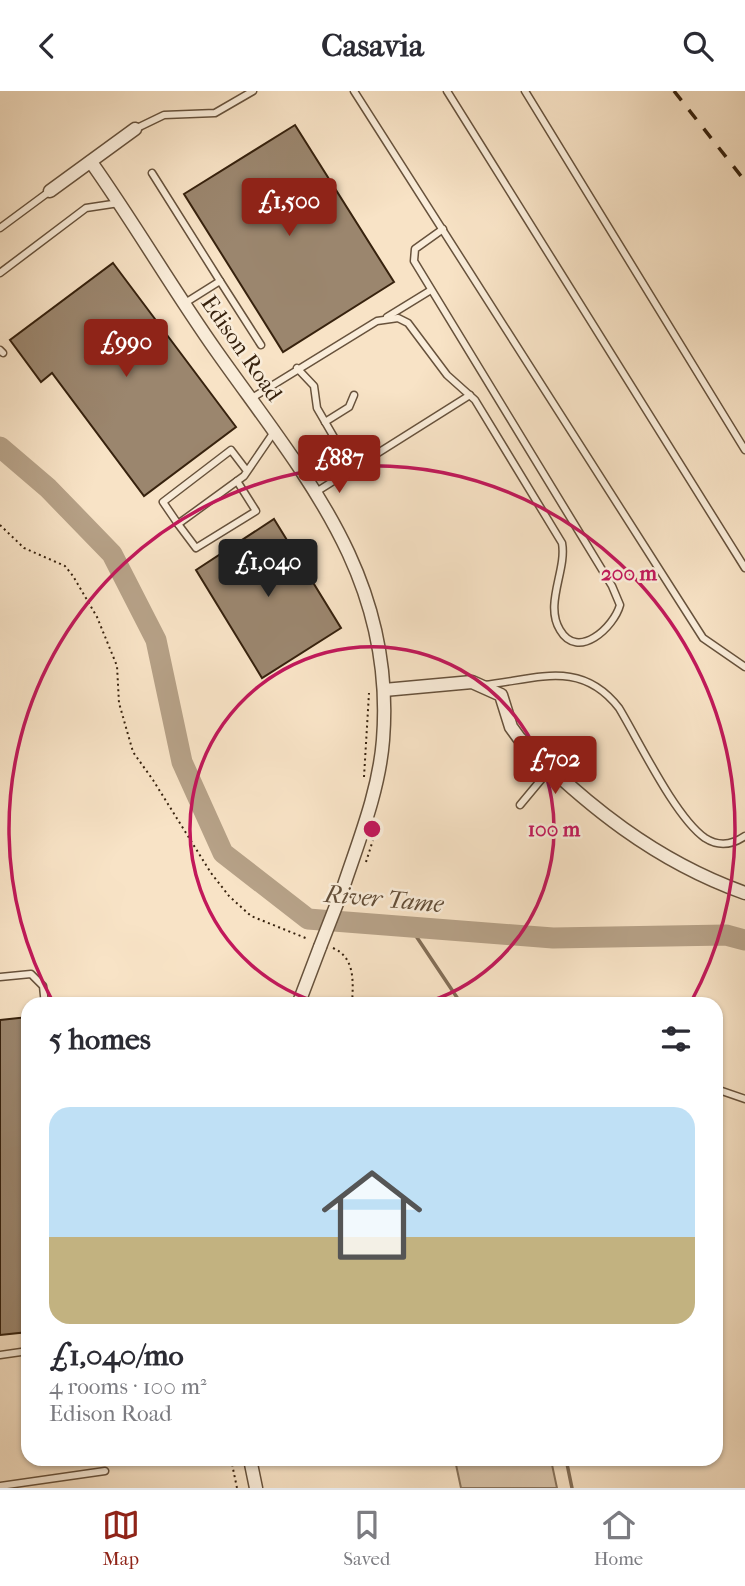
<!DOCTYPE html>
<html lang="en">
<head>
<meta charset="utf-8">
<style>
	body { margin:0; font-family:"IM FELL French Canon",serif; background:#f2f2f3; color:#2b2b33; height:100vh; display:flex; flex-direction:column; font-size:26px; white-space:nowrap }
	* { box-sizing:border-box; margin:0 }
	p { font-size:23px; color:#7c7c81 }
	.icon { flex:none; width:38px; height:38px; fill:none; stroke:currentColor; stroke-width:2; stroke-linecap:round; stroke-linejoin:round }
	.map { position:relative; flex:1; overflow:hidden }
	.sheet { position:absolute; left:21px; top:906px; width:702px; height:469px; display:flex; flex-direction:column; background:#fff; border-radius:21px; box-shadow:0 2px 5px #0004 }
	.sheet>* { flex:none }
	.price { position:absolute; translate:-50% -60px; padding:0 16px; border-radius:7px; background:#8f2418; color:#fff; font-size:23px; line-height:46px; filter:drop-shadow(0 2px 4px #0008) }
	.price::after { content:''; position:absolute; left:50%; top:42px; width:21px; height:16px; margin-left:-10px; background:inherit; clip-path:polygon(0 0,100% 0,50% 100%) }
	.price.selected { background:#222; color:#fff }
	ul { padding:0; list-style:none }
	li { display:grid; align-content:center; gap:14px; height:371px; padding:0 28px }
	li+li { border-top:2px solid #e1e1e2 }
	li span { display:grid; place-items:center; height:217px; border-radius:21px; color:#555 }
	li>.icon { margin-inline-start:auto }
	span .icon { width:126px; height:126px; fill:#fffc; stroke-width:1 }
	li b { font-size:30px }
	h2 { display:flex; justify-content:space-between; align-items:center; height:84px; padding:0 28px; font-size:30px }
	header { display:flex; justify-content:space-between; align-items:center; height:91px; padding:0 28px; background:#fff; font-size:32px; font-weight:700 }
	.dock { display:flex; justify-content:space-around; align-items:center; height:98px; border-top:2px solid #e1e1e2; background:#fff; font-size:19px; color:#7c7c81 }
	.dock a { display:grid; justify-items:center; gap:4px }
	.dock .selected { color:#8f2418 }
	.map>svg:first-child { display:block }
	.green { fill:#d7c2a7; stroke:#87725a; stroke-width:2 }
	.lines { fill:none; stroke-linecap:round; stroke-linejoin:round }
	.stream { stroke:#836e57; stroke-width:3.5 }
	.river { stroke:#b6a187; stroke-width:21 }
	.building { fill:#9b866e; stroke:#37220e; stroke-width:2 }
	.lane-casing { stroke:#67523c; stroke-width:9 }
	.street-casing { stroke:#67523c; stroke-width:15 }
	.path { stroke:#37220e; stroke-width:2; stroke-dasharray:2 3.5; stroke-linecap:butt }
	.lane { stroke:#faedda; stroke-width:6 }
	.street { stroke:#faedda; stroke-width:12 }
	.rail { stroke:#37220e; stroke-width:3.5; stroke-dasharray:12 12; stroke-linecap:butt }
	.street-bridge-casing { stroke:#67523c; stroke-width:15; stroke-linecap:butt }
	.street-bridge { stroke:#faedda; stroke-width:12 }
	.ring { fill:none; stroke:#c2185b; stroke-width:3.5 }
	.labels { text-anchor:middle; stroke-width:5; stroke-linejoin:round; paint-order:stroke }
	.street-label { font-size:23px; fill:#37220e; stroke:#faedda }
	.water-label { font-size:24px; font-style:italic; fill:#634e38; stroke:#faedda }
	.centre { fill:#c2185b; stroke:#faedda; stroke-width:3.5 }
	.ring-label { font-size:21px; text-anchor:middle; font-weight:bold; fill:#c2185b; stroke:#faedda; stroke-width:5; stroke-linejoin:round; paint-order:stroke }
</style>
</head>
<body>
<header><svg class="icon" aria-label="back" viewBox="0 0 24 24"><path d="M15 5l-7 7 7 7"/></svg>Casavia<svg class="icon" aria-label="search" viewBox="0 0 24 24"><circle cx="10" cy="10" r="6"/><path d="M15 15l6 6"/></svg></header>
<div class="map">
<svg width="745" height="1397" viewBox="0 0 745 1397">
	<rect width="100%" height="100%" fill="#f8e3c6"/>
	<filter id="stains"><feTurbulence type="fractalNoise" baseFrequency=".00286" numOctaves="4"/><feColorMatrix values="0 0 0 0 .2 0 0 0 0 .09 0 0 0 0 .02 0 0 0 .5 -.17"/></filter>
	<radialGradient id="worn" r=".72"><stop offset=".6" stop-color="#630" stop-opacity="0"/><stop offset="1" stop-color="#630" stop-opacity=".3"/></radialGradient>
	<polygon class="green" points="455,1369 551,1369 557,1397 461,1397"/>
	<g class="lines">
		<g class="stream">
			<polyline points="410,836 462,914"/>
			<polyline points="566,1368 572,1397"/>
		</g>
		<polyline class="river" points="0,356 48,397 112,463 156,549 182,671 223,762 308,828 553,847 726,844 745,849"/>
	</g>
	<g class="building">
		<polygon points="295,34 394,191 283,261 184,103"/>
		<polygon points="113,172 236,336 144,405 52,282 41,291 10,249"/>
		<polygon points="274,428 341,537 262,587 196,479"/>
		<polygon points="28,926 28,1241 0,1244 0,929"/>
	</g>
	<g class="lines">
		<defs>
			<g id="lane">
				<polyline points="354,0 703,547 745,576"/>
				<polyline points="447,0 745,477"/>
				<polyline points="525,0 745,359"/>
				<polyline points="135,38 164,24 215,22 253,0"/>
				<polyline points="152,82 220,190"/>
				<polyline points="0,137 50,100"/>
				<polyline points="0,182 86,117 119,112"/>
				<polyline points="185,212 220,190 261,254"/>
				<polyline points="387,226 431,199"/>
				<polyline points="0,259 3,262"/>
				<polyline points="297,277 314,295 317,317 353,379"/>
				<path d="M252 307 377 230 398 227 408 232 447 284 475 309 562 452C567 479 544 513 560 539 578 570 614 536 620 514L612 495 414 170 415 158 443 138"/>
				<polyline points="325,331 349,316 354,304"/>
				<polyline points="247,380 231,359 163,411 178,433 244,385 274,341"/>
				<polyline points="316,401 470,304"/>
				<polyline points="178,433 196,457 256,420 237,390"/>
				<path d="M484 594C538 588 581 568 619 617 639 650 675 726 705 747 719 756 732 754 745 745"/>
				<polyline points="520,714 550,678"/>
				<polyline points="0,886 31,883 43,895 45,914"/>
				<polyline points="716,998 745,1008"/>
				<polyline points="0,1264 28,1260"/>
				<polyline points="0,1395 105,1380"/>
			</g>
			<g id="street">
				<path d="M91 71C135 133 173 199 217 261 304 384 396 486 383 649 379 700 359 749 343 797"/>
				<polyline points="50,100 135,38"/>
				<path d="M384 599 472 591 501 604 511 636 519 647C586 714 655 770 745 802"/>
				<polyline points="298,914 320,856"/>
				<polyline points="250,1368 256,1397"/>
			</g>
		</defs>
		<use href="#lane" class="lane-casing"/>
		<use href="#street" class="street-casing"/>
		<g class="path">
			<polyline points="0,434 24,457 65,475 73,485 97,526 117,575 119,612 133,661 153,689 211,782 229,805 251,825 308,848"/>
			<polyline points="364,686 369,602"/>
			<polyline points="366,771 373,749"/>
			<path d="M333 857C356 867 353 892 352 914"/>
			<polyline points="231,1368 237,1397"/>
		</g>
		<use href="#lane" class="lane"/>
		<use href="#street" class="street"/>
		<polyline class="rail" points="674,0 745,90"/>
		<defs>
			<polyline id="street-bridge" points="320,856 343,797"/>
		</defs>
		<use href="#street-bridge" class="street-bridge-casing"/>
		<use href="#street-bridge" class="street-bridge"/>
	</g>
	<g class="ring">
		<path d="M323 913A182 182 0 1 1 421 913"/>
		<path d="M53 911A363 363 0 1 1 691 911"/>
	</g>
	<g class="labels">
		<g class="street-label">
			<text transform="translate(242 257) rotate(55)" y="8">Edison Road</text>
		</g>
		<g class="water-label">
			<text transform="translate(384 808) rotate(5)" y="8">River Tame</text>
		</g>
	</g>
	<circle cx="372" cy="738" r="10" class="centre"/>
	<g class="ring-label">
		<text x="629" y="489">200 m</text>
		<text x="554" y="745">100 m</text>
	</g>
	<rect width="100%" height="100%" filter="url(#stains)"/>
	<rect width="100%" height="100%" fill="url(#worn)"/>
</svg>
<b class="price" style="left:289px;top:147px">£1,500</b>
<b class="price" style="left:126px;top:288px">£990</b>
<b class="price" style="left:339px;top:404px">£887</b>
<b class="price selected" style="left:268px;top:508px">£1,040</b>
<b class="price" style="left:555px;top:705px">£702</b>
<section class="sheet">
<h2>5 homes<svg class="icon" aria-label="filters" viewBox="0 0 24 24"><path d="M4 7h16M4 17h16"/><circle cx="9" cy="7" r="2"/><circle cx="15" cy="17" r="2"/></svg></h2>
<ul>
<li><span style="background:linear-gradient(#bfe0f5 60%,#c2b280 0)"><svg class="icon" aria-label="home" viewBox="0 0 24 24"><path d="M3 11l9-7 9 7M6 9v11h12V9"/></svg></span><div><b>£1,040/mo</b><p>4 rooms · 100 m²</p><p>Edison Road</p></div></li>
</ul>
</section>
</div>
<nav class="dock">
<a class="selected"><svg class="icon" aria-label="map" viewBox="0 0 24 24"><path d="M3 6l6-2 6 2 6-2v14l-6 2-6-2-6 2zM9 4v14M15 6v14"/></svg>Map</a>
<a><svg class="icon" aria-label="saved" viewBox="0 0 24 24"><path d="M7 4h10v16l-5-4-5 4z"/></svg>Saved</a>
<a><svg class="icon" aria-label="home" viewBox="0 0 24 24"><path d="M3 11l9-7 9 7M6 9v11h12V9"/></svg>Home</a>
</nav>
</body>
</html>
